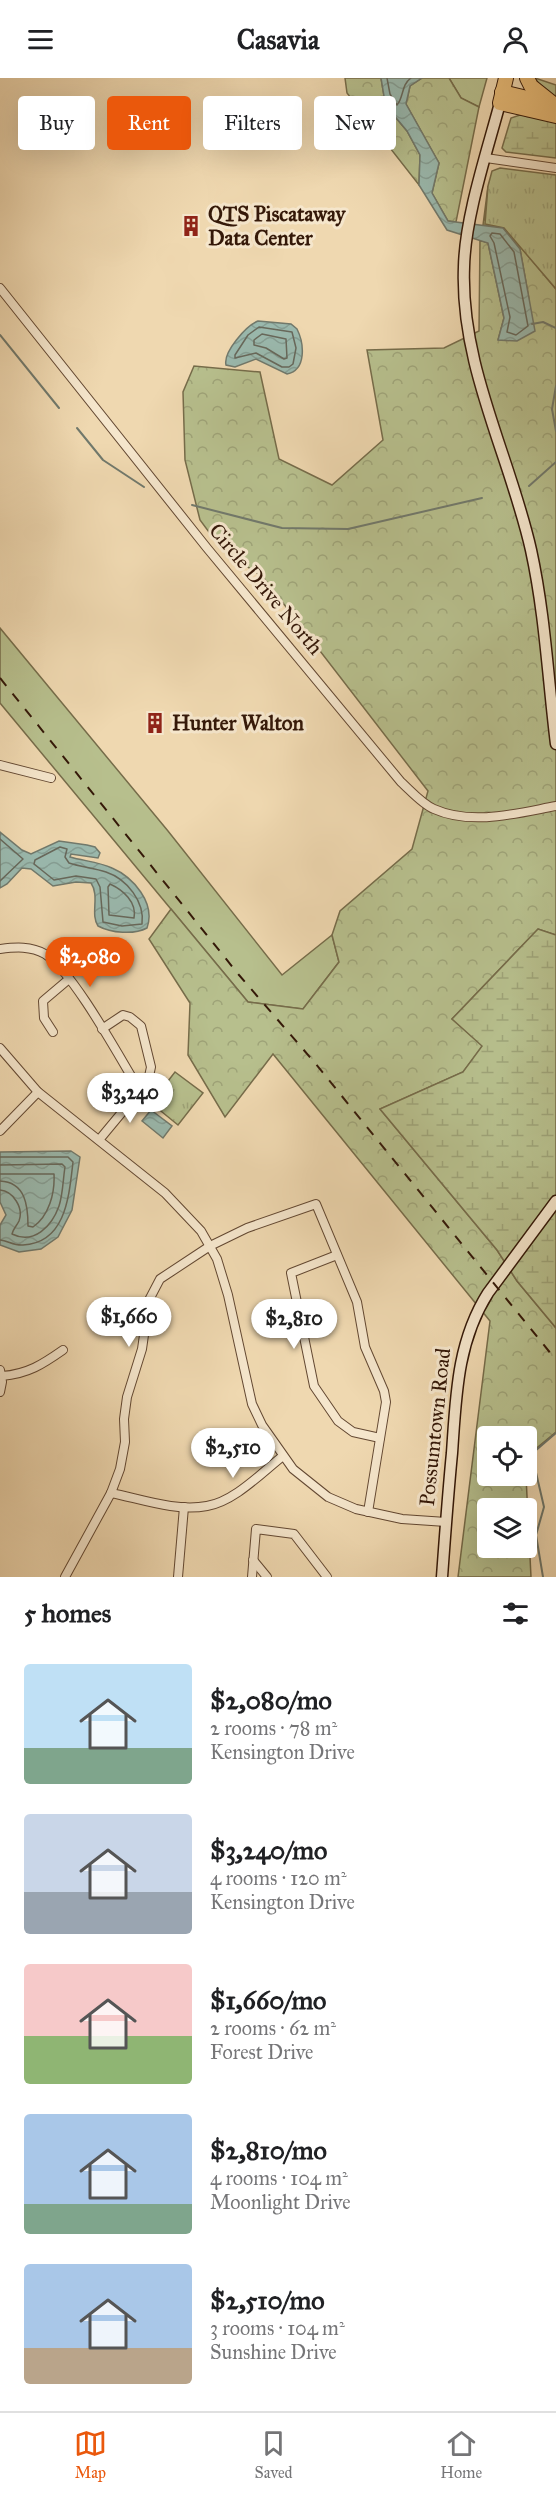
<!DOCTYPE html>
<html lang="en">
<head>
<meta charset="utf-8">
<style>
	body { margin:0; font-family:"IM FELL Great Primer",serif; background:#f6f6f6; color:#202124; height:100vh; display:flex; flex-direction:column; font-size:22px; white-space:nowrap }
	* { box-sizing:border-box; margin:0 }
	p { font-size:20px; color:#757577 }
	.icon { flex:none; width:33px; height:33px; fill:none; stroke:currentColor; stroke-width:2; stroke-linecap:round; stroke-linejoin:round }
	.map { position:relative; height:1499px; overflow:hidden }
	.panel { display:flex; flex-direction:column; background:#fff; flex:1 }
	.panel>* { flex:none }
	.hud { position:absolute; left:18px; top:18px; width:520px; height:54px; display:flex; gap:12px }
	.buttons { position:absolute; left:477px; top:1348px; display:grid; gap:12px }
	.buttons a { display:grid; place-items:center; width:60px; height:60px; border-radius:6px; background:#fff; box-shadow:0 6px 24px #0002; font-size:30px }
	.price { position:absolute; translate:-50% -51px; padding:0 14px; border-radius:21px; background:#fff; color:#222; font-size:20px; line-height:39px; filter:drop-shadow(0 2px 3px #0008) }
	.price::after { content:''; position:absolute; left:50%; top:36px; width:18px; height:14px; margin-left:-9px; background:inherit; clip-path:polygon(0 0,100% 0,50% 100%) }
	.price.current { background:#ea580c; color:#fff }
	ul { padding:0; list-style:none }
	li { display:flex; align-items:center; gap:18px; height:150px; padding:0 24px }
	li span { display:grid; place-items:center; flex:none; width:168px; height:120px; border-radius:6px; color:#555 }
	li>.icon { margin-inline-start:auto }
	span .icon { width:72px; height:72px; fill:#fffc; stroke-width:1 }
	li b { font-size:26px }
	h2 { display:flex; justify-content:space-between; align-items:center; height:72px; padding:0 24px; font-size:26px }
	.chip { padding:0 21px; border-radius:6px; background:#fff; box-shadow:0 6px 24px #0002; font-size:21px; line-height:54px }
	.chip.current { background:#ea580c; color:#fff }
	header { display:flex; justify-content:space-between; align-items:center; height:78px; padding:0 24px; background:#fff; font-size:27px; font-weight:700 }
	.menu { display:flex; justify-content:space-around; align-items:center; height:84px; border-top:2px solid #e0e0e0; background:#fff; font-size:16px; color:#757577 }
	.menu a { display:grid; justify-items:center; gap:3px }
	.menu .current { color:#ea580c }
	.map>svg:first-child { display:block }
	.green { fill:#b7bf8d; stroke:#766c4a; stroke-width:1.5 }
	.forest { fill:url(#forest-crowns); stroke:#766c4a; stroke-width:1.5; fill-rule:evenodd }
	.wetland { fill:url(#wetland-marsh); stroke:#766c4a; stroke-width:1.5 }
	.park { fill:url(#park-tufts); stroke:#766c4a; stroke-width:1.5 }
	.water { fill:url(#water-waves); stroke:#71796c; stroke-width:1.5 }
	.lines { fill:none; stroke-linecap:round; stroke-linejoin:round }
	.shore { stroke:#67685b; stroke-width:1.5 }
	.stream { stroke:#71796c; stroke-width:2 }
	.street-casing { stroke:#634832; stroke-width:10 }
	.secondary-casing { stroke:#341808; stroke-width:13 }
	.highway-casing { stroke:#341808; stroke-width:16 }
	.street { stroke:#f5e6cc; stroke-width:8 }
	.secondary { stroke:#f5e6cc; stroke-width:10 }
	.highway { stroke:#e8bc78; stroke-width:14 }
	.rail { stroke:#341808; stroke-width:2; stroke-dasharray:10 10; stroke-linecap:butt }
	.labels { text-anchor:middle; stroke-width:6; stroke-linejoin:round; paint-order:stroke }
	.poi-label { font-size:21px; font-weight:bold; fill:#341808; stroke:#f5e6cc; text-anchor:start }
	.street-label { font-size:21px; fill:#341808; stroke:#f5e6cc }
</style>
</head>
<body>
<header><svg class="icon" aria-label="menu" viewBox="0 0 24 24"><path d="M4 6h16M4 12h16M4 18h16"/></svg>Casavia<svg class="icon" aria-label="person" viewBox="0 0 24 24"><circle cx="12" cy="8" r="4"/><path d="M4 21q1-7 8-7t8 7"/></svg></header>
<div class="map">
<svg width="556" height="1499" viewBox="0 0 556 1499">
	<defs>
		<pattern id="forest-crowns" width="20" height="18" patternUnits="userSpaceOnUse" patternTransform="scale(1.5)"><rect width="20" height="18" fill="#b7bf8d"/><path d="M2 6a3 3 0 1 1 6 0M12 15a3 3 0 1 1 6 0" fill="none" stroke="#9ea378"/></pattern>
		<pattern id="wetland-marsh" width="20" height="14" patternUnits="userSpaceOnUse" patternTransform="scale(1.5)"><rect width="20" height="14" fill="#b7bf8d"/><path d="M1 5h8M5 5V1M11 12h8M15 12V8" fill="none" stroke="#9ea378"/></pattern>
		<pattern id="park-tufts" width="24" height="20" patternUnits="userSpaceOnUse" patternTransform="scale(1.5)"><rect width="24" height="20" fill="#b7bf8d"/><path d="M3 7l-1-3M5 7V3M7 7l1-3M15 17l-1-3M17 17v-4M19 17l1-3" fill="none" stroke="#9ea378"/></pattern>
		<pattern id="water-waves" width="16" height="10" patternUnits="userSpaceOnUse" patternTransform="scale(1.5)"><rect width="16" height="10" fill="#9ab9ae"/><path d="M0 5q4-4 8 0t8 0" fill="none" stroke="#859e94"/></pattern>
	</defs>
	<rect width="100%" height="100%" fill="#efd8b0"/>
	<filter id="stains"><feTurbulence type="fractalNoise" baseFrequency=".00333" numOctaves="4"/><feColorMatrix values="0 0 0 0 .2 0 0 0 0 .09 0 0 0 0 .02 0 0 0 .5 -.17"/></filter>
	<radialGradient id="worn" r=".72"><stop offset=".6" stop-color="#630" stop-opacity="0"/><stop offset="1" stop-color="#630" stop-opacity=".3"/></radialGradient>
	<g class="green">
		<polygon points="449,0 487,0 479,29 461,20"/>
		<polygon points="535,0 556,7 556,19 544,13"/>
		<polygon points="0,550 168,753 282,897 332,857 339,884 303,931 248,924 0,625"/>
	</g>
	<g class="forest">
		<polygon points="345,0 381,0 384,18 392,35 407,53 420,77 419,107 347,15"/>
		<polygon points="422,0 449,0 461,20 479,29 456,144 448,143 432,115 439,85 406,26 410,8"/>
		<path d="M488 108 485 142 504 149 556 211V857L538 851 452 941 483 968 463 994 380 1031 497 1172 517 1203 556 1250V1354L527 1378 526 1359H488V1398H526L531 1499H458L490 1243 273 976 225 1039 188 977 190 925 149 861 171 831 248 924 303 931 339 884 332 857 340 833 412 771 428 713 263 499 223 473 200 442 185 382 183 314 194 288 260 294 279 381 332 407 383 362 367 272 444 270 479 253 480 162 488 165 504 240 498 262 529 221 520 171 503 150 483 147ZM488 1431H526V1470H488Z"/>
	</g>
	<g class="wetland">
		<polygon points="523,36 556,42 556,80 506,74 502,70 511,40"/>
		<polygon points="538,851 556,857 556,1250 517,1203 497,1172 380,1031 463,994 482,968 452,941"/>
	</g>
	<g class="park">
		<polygon points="500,90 556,97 556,211 504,150 485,146 488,108 492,93"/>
		<polygon points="175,994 203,1015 178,1047 151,1025"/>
	</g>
	<g class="water">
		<polygon points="381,0 422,0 410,8 406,26 439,85 432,115 448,143 503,150 520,171 535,253 517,263 498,262 504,240 488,165 447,152 419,107 420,77 407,53 392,35 384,18"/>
		<path d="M258 243 291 246 297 251C304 265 307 292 287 296L256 281 235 289 226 287C223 274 246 248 258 243Z"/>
		<path d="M0 754 22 772 31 776 59 763 87 767 95 769 100 775 98 780 71 776 70 779C84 783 99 784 112 790 133 799 156 825 147 850 134 857 111 855 98 848 90 836 100 818 91 805L76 804 53 808 31 791 22 790 7 806 0 810Z"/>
		<polygon points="151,1032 172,1048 163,1060 142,1043"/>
		<polygon points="71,1073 80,1079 72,1132 58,1159 41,1171 19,1174 0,1167 0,1147 6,1137 0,1124 0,1074"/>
	</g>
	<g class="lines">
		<g class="shore">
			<path d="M387 0 390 16 397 27C404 19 401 7 411 0"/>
			<polygon points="492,155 500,156 514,174 528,248 516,257 507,254 510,239 494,165 490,158"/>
			<polygon points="259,249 292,254 296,270 293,286 289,289 282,289 256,275 235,280 235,277 248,257"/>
			<polygon points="262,256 286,261 287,280 284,281 266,270 254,267 254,262"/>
			<polyline points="0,761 23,781 0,803"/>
			<path d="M60 769 67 771 65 779 69 785C81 789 94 790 106 794 127 801 145 824 142 846L122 848 103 844 100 809 96 801 76 798 54 802 34 786 35 782Z"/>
			<path d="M110 806C123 812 137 824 134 840L109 837 108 809Z"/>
			<path d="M0 1079H68L73 1084C69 1118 66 1165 23 1167 15 1168 8 1163 0 1162"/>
			<path d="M0 1087 62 1086 65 1089C63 1101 63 1116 59 1128 52 1148 34 1167 12 1156 13 1151 16 1149 19 1143 24 1130 13 1113 0 1112"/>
			<path d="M0 1096H54C55 1115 49 1138 33 1149L28 1148C28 1129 26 1104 0 1103"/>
		</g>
		<g class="stream">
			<polyline points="532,246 543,244 556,250"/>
			<polyline points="0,257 59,330"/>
			<polyline points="556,308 552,331 556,353"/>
			<polyline points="77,350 103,382 144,409"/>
			<polyline points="529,408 556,384"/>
			<polyline points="192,427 282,450 348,451 482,420"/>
			<polyline points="543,1499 536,1457 544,1429 534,1386 535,1373 556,1355"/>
		</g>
		<defs>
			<g id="street">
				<polyline points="486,80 556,90"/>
				<path d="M0 210 207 470 401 704C411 713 422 726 434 731 472 748 518 735 556 728"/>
				<polyline points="0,687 51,700"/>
				<path d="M0 871C16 869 31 868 45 876 73 893 121 982 140 1013"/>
				<polyline points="53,954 44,940 43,923 69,901"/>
				<polyline points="0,970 38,1014 165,1115 201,1153 217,1181 228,1217 252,1326 262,1347 293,1391 328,1419 356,1431 402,1441 446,1444"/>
				<polyline points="0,1053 38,1014"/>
				<polyline points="99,1062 148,1003 151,989 141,948 130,939 123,937 102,951"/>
				<polyline points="337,1177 291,1195 314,1308 338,1343 353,1354 380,1360"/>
				<polyline points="0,1292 2,1304 0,1314"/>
				<path d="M2 1298C28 1296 43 1286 63 1272"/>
				<path d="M111 1415C141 1421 176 1434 207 1428 235 1423 261 1395 283 1378"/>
				<polyline points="253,1482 267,1499"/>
				<polyline points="65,1499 111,1415 120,1391 125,1364 124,1341 127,1319 142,1271 149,1222 160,1201 210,1168 247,1150 316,1126 357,1224 365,1269 384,1313 386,1324 368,1434"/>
				<polyline points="178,1499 184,1429"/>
				<polyline points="252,1499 256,1451 294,1456 327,1499"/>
			</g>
			<g id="secondary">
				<path d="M500 25C487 74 465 139 464 189 460 288 510 378 531 472 545 536 548 601 556 666"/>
				<path d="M442 1499C445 1458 448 1416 452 1375 456 1318 457 1264 488 1215L556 1123"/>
			</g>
			<g id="highway">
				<polyline points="506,0 500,25 556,38"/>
				<polyline points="527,0 531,8 551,24"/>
				<polyline points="502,14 556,27"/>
			</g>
		</defs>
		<use href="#street" class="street-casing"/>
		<use href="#secondary" class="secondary-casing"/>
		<use href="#highway" class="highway-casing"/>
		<use href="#street" class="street"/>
		<use href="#secondary" class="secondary"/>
		<use href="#highway" class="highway"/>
		<polyline class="rail" points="0,600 239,897 315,985 556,1282"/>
	</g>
	<defs>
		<symbol id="building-bare" viewBox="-9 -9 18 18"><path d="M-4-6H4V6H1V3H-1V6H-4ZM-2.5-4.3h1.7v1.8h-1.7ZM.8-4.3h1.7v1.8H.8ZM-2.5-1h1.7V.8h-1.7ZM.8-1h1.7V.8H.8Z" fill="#8f2418" stroke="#f5e6cc" stroke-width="2.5" paint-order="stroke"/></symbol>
	</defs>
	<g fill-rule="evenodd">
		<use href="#building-bare" x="176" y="133" width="30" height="30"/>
		<use href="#building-bare" x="140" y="630" width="30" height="30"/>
	</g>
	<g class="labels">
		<g class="poi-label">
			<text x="208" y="143">QTS Piscataway<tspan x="208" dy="24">Data Center</tspan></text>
			<text x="172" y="652">Hunter Walton</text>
		</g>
		<g class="street-label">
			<text transform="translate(266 511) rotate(50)" y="7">Circle Drive North</text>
			<text transform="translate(435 1349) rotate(-84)" y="7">Possumtown Road</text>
		</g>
	</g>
	<rect width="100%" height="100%" filter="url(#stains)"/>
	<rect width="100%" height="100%" fill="url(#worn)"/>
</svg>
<div class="buttons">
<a><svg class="icon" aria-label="locate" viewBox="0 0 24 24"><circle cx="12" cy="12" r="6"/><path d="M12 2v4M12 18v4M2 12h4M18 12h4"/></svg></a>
<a><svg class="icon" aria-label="layers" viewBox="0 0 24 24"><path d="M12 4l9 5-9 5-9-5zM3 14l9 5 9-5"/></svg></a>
</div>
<b class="price current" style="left:90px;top:910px">$2,080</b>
<b class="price" style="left:130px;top:1046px">$3,240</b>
<b class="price" style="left:129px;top:1270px">$1,660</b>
<b class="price" style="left:294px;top:1272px">$2,810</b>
<b class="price" style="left:233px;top:1401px">$2,510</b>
<div class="hud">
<a class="chip">Buy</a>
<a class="chip current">Rent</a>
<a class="chip">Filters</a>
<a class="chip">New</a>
</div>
</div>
<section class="panel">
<h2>5 homes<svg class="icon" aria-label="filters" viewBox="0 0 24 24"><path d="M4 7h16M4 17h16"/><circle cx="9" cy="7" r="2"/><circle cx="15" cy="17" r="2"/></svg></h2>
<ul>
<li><span style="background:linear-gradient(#bfe0f5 70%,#7fa58c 0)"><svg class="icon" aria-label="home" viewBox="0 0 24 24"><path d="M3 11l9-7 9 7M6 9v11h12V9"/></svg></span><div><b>$2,080/mo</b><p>2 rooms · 78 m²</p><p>Kensington Drive</p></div></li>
<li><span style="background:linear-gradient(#c9d6e8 65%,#9aa5b1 0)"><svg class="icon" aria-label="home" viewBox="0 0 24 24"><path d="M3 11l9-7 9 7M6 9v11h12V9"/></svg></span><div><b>$3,240/mo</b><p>4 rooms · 120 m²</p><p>Kensington Drive</p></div></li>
<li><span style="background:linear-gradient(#f6c9c9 60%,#8fb573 0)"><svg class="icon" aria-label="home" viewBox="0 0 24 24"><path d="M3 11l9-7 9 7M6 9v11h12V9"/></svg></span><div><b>$1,660/mo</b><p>2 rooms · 62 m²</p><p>Forest Drive</p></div></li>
<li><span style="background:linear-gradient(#a9c7e8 75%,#7fa58c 0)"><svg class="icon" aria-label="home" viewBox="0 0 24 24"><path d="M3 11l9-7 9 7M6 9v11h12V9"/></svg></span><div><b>$2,810/mo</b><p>4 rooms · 104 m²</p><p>Moonlight Drive</p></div></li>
<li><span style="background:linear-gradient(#a9c7e8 70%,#b9a48a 0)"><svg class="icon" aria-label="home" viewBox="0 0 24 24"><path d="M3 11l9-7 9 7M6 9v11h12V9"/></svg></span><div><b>$2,510/mo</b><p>3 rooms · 104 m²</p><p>Sunshine Drive</p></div></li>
</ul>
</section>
<nav class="menu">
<a class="current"><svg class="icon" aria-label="map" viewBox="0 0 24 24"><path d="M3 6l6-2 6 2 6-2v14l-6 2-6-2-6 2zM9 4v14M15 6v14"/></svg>Map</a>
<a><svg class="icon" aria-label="saved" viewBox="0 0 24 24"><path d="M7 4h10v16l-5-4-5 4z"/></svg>Saved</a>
<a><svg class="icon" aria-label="home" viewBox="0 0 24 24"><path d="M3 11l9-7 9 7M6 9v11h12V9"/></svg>Home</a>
</nav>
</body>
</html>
